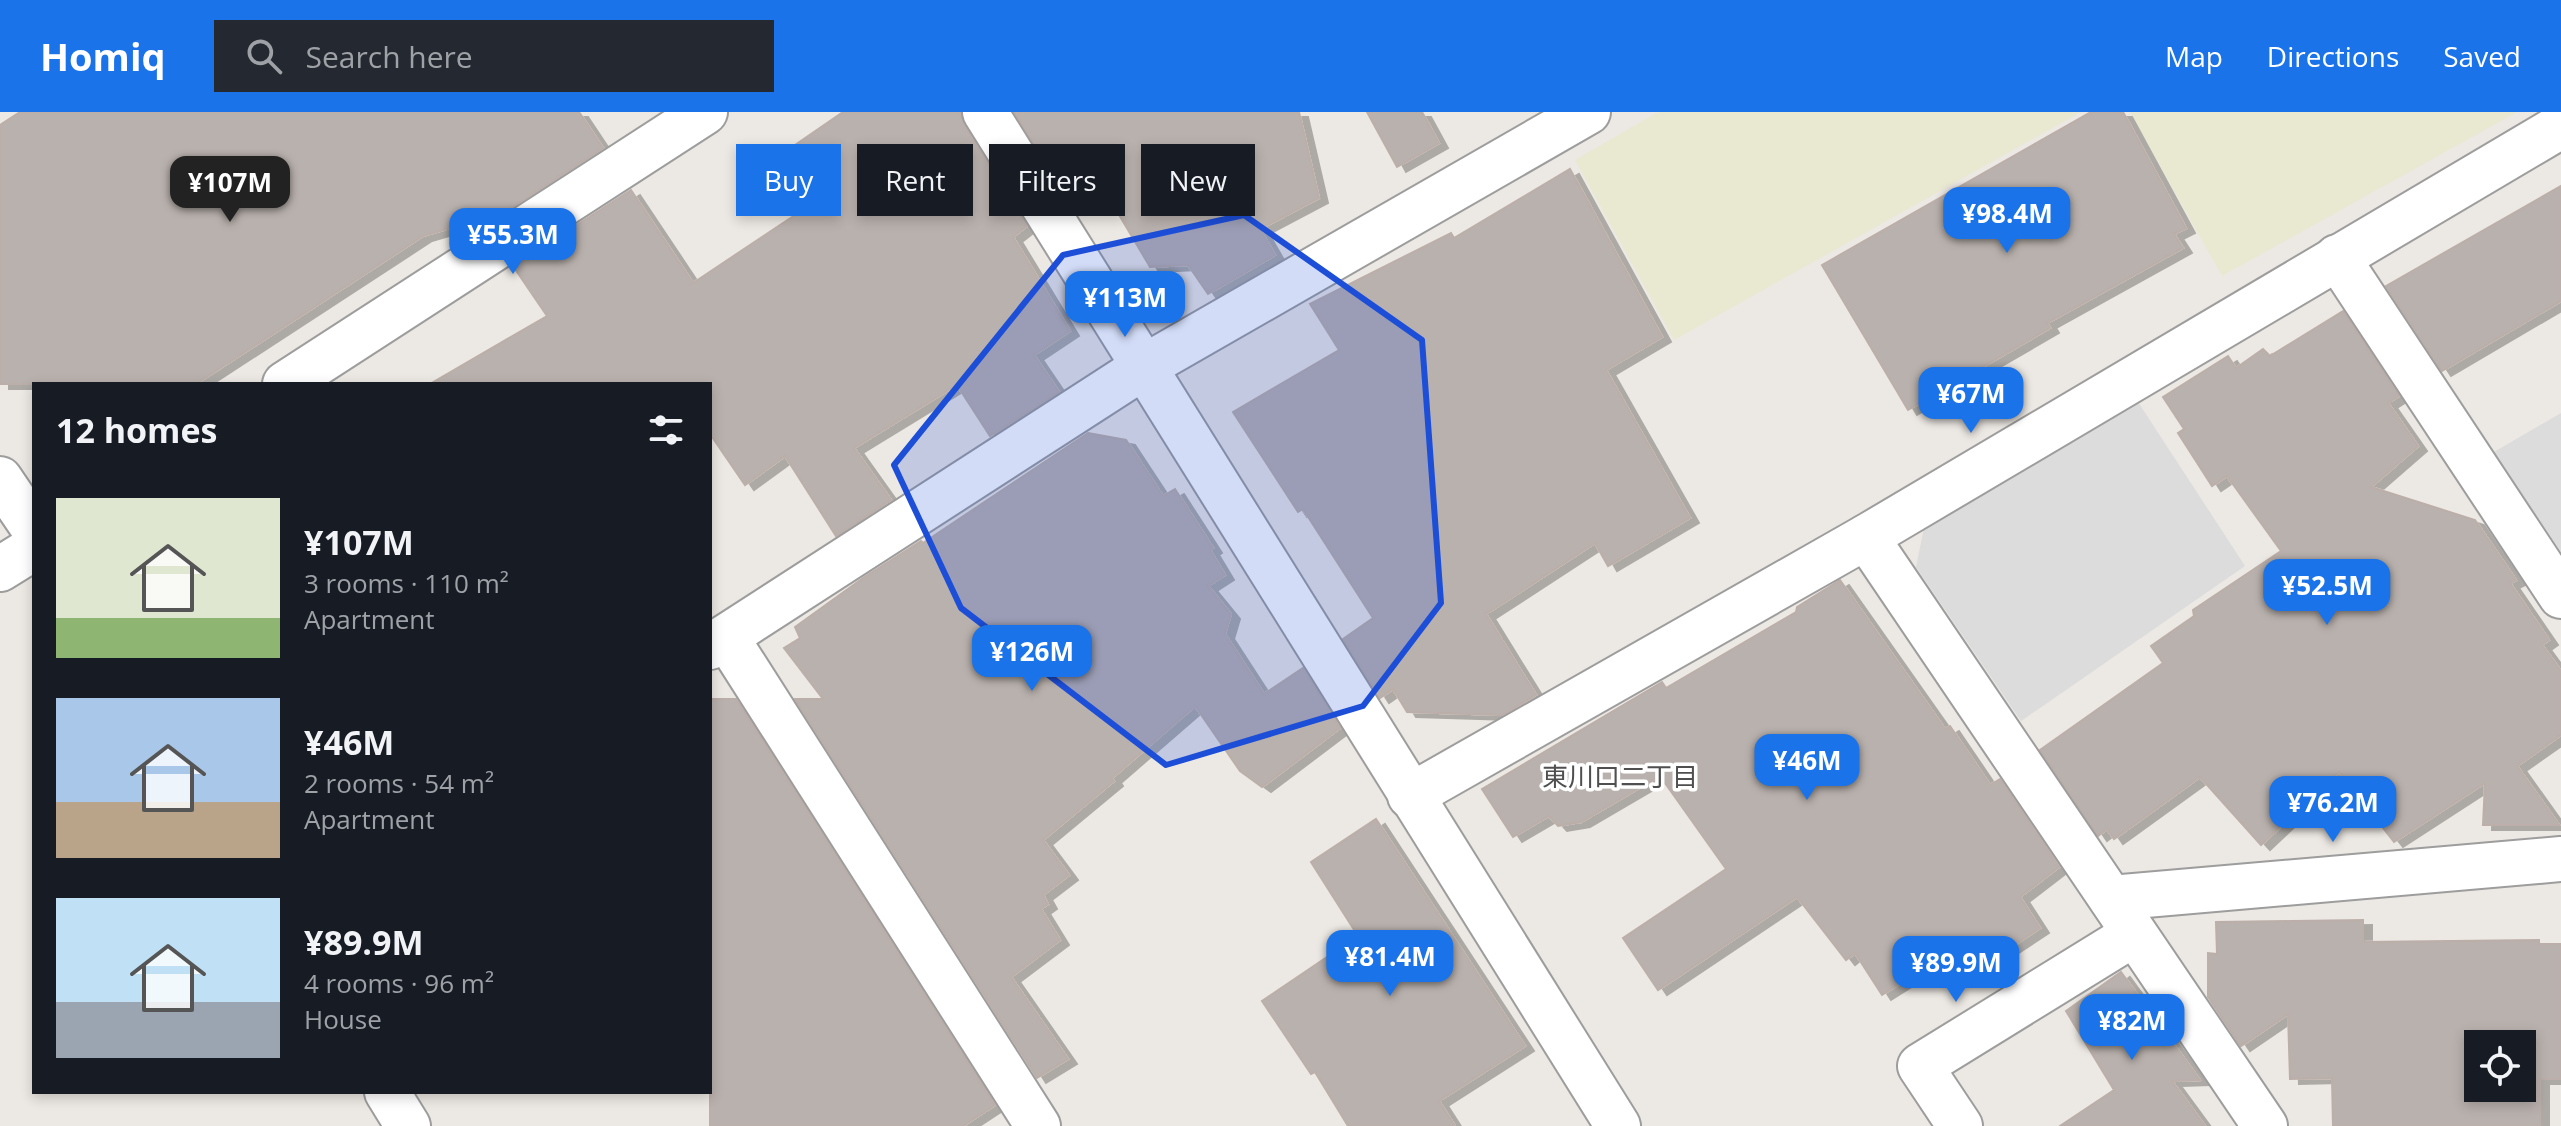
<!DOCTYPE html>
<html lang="en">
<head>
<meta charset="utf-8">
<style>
	body { margin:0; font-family:"Open Sans","Noto Sans JP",sans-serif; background:#242831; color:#f1f3f6; height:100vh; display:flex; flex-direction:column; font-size:30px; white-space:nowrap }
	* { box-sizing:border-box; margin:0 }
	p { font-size:26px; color:#9ea1a6 }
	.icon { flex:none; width:44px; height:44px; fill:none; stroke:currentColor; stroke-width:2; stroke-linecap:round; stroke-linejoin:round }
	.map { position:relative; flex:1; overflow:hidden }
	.sheet { position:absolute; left:32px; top:270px; width:680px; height:712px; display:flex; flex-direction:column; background:#171b24; border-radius:0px; box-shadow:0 4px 12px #0003 }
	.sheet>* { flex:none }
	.banner { position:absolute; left:736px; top:32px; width:760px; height:72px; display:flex; gap:16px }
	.controls { position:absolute; left:2464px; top:918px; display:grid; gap:16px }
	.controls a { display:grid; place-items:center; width:72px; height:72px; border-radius:0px; background:#171b24; box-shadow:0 4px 12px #0003; font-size:40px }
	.price { position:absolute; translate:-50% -68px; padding:0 18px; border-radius:16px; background:#1a73e8; color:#fff; font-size:26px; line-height:52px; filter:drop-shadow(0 2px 4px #0008) }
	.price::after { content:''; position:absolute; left:50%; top:48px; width:24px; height:18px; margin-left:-12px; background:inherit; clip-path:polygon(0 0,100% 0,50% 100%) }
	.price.selected { background:#222; color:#fff }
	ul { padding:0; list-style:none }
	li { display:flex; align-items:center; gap:24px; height:200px; padding:0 24px }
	li span { display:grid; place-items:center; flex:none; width:224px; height:160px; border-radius:0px; color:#555 }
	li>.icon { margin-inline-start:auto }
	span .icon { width:96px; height:96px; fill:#fffc; stroke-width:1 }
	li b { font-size:34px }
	h2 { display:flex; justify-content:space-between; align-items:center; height:96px; padding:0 24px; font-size:34px }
	.tag { padding:0 28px; border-radius:0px; background:#171b24; box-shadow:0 4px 12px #0003; font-size:28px; line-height:72px }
	.tag.selected { background:#1a73e8; color:#fff }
	header { display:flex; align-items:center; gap:48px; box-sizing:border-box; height:112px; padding:0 40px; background:#1a73e8; color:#fff }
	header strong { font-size:38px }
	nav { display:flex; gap:44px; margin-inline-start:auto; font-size:28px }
	.search { width:560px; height:72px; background:#242831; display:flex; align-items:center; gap:20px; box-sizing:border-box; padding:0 28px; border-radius:0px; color:#9ea1a6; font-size:30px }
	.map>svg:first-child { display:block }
	.farmland { fill:#e9e8d1 }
	.parking { fill:#dcdcdc }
	.building { fill:#b9b1ad; stroke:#bcaea8; stroke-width:2; fill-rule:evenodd; filter:url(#shadow) }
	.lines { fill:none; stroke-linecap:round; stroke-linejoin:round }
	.minor-casing { stroke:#9d9d9d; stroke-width:48 }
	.minor { stroke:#fff; stroke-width:44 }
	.marked { fill:#1d4ed8; fill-opacity:0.2; stroke:#1d4ed8; stroke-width:6; stroke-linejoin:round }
	.labels { text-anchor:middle; stroke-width:7; stroke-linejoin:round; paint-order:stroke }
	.neighbourhood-label { font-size:26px; fill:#4f4f4f; stroke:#fff }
</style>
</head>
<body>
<header>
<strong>Homiq</strong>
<div class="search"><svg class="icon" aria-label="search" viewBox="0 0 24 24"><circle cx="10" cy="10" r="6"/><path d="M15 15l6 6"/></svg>Search here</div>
<nav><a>Map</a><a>Directions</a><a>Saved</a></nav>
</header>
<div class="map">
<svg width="2561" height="1014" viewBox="0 0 2561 1014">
	<defs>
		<filter id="shadow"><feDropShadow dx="9" dy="5" stdDeviation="0" flood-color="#0004"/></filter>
	</defs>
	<rect width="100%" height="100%" fill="#ece8e3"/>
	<g class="farmland">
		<polygon points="1658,0 2081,0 1674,228 1575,48"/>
		<polygon points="2130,0 2517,0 2222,164"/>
	</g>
	<g class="parking">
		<polygon points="2138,290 2245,454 2021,609 1916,455 1925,411"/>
		<polygon points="2561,301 2561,440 2494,340"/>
	</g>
	<g class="building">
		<polygon points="20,0 579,0 603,36 485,113 481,107 423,124 196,272 0,272 0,13"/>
		<polygon points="843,0 960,0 964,13 1027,114 1013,125 1070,219 1034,243 1059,280 990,324 957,273 854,336 891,388 836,424 785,344 745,373 710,322 710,272 430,272 547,204 513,154 631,78 693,171 816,89 782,42"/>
		<polygon points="1014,0 1299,0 1319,86 1260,117 1275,143 1208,182 1188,153 1150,155 1096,64 1067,85"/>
		<polygon points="1367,0 1422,0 1439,31 1397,55"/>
		<polygon points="2091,0 2123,0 2186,116 2174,122 2183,136 2047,211 2050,216 1908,298 1822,153"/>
		<polygon points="1570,57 1662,225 1606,258 1690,406 1608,454 1595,431 1486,502 1536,583 1502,603 1407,600 1393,577 1380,586 1343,527 1373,506 1303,397 1298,400 1233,300 1339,238 1310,192 1451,121 1454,126"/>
		<polygon points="2561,74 2561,189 2442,259 2386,174"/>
		<polygon points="2343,199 2399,284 2388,291 2418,334 2371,375 2475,408 2516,468 2510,471 2549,528 2542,533 2561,559 2561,623 2517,654 2559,713 2483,713 2485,671 2394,730 2339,660 2261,733 2200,665 2114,727 2107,717 2098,724 2040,638 2163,551 2151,534 2194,504 2193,498 2281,439 2227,364 2212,374 2178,321 2184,317 2163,285 2228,244 2236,256 2263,237 2270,244"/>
		<polygon points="1088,321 1126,328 1163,384 1175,377 1213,436 1210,438 1225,463 1208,474 1231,502 1225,522 1264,582 1303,556 1340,616 1262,675 1240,659 1195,594 1112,666 1114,669 1043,728 1069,763 1043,783 1048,792 1041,797 1060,828 1011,865 1068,947 1037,966 795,587 823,587 784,536 800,526 795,515 863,466 921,429 923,431"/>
		<polygon points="1840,468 1945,617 1950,614 1990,673 2000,667 2059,755 2020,785 2040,816 1979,856 1963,832 1882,883 1855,841 1846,848 1797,785 1658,878 1623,826 1726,757 1660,664 1581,710 1558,714 1549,704 1513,725 1482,677 1662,570 1666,576 1796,500 1797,495"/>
		<polygon points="710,587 736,587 995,993 963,1014 710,1014"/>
		<polygon points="1376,707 1525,934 1439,989 1455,1014 1348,1014 1315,960 1311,962 1262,889 1358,824 1311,750"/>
		<path d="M2363 808V830L2539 828V832H2561V967H2540V1014H2333L2332 966 2290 967 2288 902 2241 934 2208 885V841L2217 842 2216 810ZM2478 932H2522V976H2478Z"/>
		<polygon points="2121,860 2200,968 2172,969 2205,1014 2060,1014 2114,978 2066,899"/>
	</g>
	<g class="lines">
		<defs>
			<g id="minor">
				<polyline points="985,0 1618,1014"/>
				<polyline points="2337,145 2561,484"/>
				<polyline points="285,272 705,0"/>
				<polyline points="0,367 34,417"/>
				<polyline points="1866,425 2265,1014"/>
				<polyline points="0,457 34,436"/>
				<polyline points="726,525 1038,1014"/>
				<polyline points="710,535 1142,256 1588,0"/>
				<polyline points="1410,684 1866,425 2561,14"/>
				<polyline points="2111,786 2561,747"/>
				<polyline points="387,980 408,1014"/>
				<polyline points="1960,1014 1920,954 2134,822"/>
			</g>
		</defs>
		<use href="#minor" class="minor-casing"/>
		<use href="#minor" class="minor"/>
	</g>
	<path class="marked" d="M1244 103 1422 228 1441 491 1363 594 1166 653 961 496 894 353 1063 143Z"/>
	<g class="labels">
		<g class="neighbourhood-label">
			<text x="1620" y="674">東川口二丁目</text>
		</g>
	</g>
</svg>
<div class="controls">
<a><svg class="icon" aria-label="locate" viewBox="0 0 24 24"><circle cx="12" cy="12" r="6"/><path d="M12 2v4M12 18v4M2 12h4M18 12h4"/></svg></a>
</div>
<b class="price selected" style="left:230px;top:112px">¥107M</b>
<b class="price" style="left:2007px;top:143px">¥98.4M</b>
<b class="price" style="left:513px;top:164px">¥55.3M</b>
<b class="price" style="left:1125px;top:227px">¥113M</b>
<b class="price" style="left:1971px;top:323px">¥67M</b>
<b class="price" style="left:2327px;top:515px">¥52.5M</b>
<b class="price" style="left:1032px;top:581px">¥126M</b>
<b class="price" style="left:1807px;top:690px">¥46M</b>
<b class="price" style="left:2333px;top:732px">¥76.2M</b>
<b class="price" style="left:1390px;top:886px">¥81.4M</b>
<b class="price" style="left:1956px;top:892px">¥89.9M</b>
<b class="price" style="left:2132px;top:950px">¥82M</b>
<div class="banner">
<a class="tag selected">Buy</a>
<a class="tag">Rent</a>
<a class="tag">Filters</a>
<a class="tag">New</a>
</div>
<section class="sheet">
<h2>12 homes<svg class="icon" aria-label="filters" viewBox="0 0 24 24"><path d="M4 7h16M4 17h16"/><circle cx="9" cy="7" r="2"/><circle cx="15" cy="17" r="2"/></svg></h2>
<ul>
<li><span style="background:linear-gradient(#dfe7d0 75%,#8fb573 0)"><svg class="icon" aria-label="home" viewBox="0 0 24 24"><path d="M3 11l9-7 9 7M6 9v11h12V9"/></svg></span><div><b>¥107M</b><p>3 rooms · 110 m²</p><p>Apartment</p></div></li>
<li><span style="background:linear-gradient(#a9c7e8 65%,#b9a48a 0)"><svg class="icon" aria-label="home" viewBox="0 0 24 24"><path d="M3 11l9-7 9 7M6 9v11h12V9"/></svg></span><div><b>¥46M</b><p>2 rooms · 54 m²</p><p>Apartment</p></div></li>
<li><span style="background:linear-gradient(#bfe0f5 65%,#9aa5b1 0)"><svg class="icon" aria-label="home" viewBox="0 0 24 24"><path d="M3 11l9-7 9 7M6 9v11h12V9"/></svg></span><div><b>¥89.9M</b><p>4 rooms · 96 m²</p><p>House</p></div></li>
</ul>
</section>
</div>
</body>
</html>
